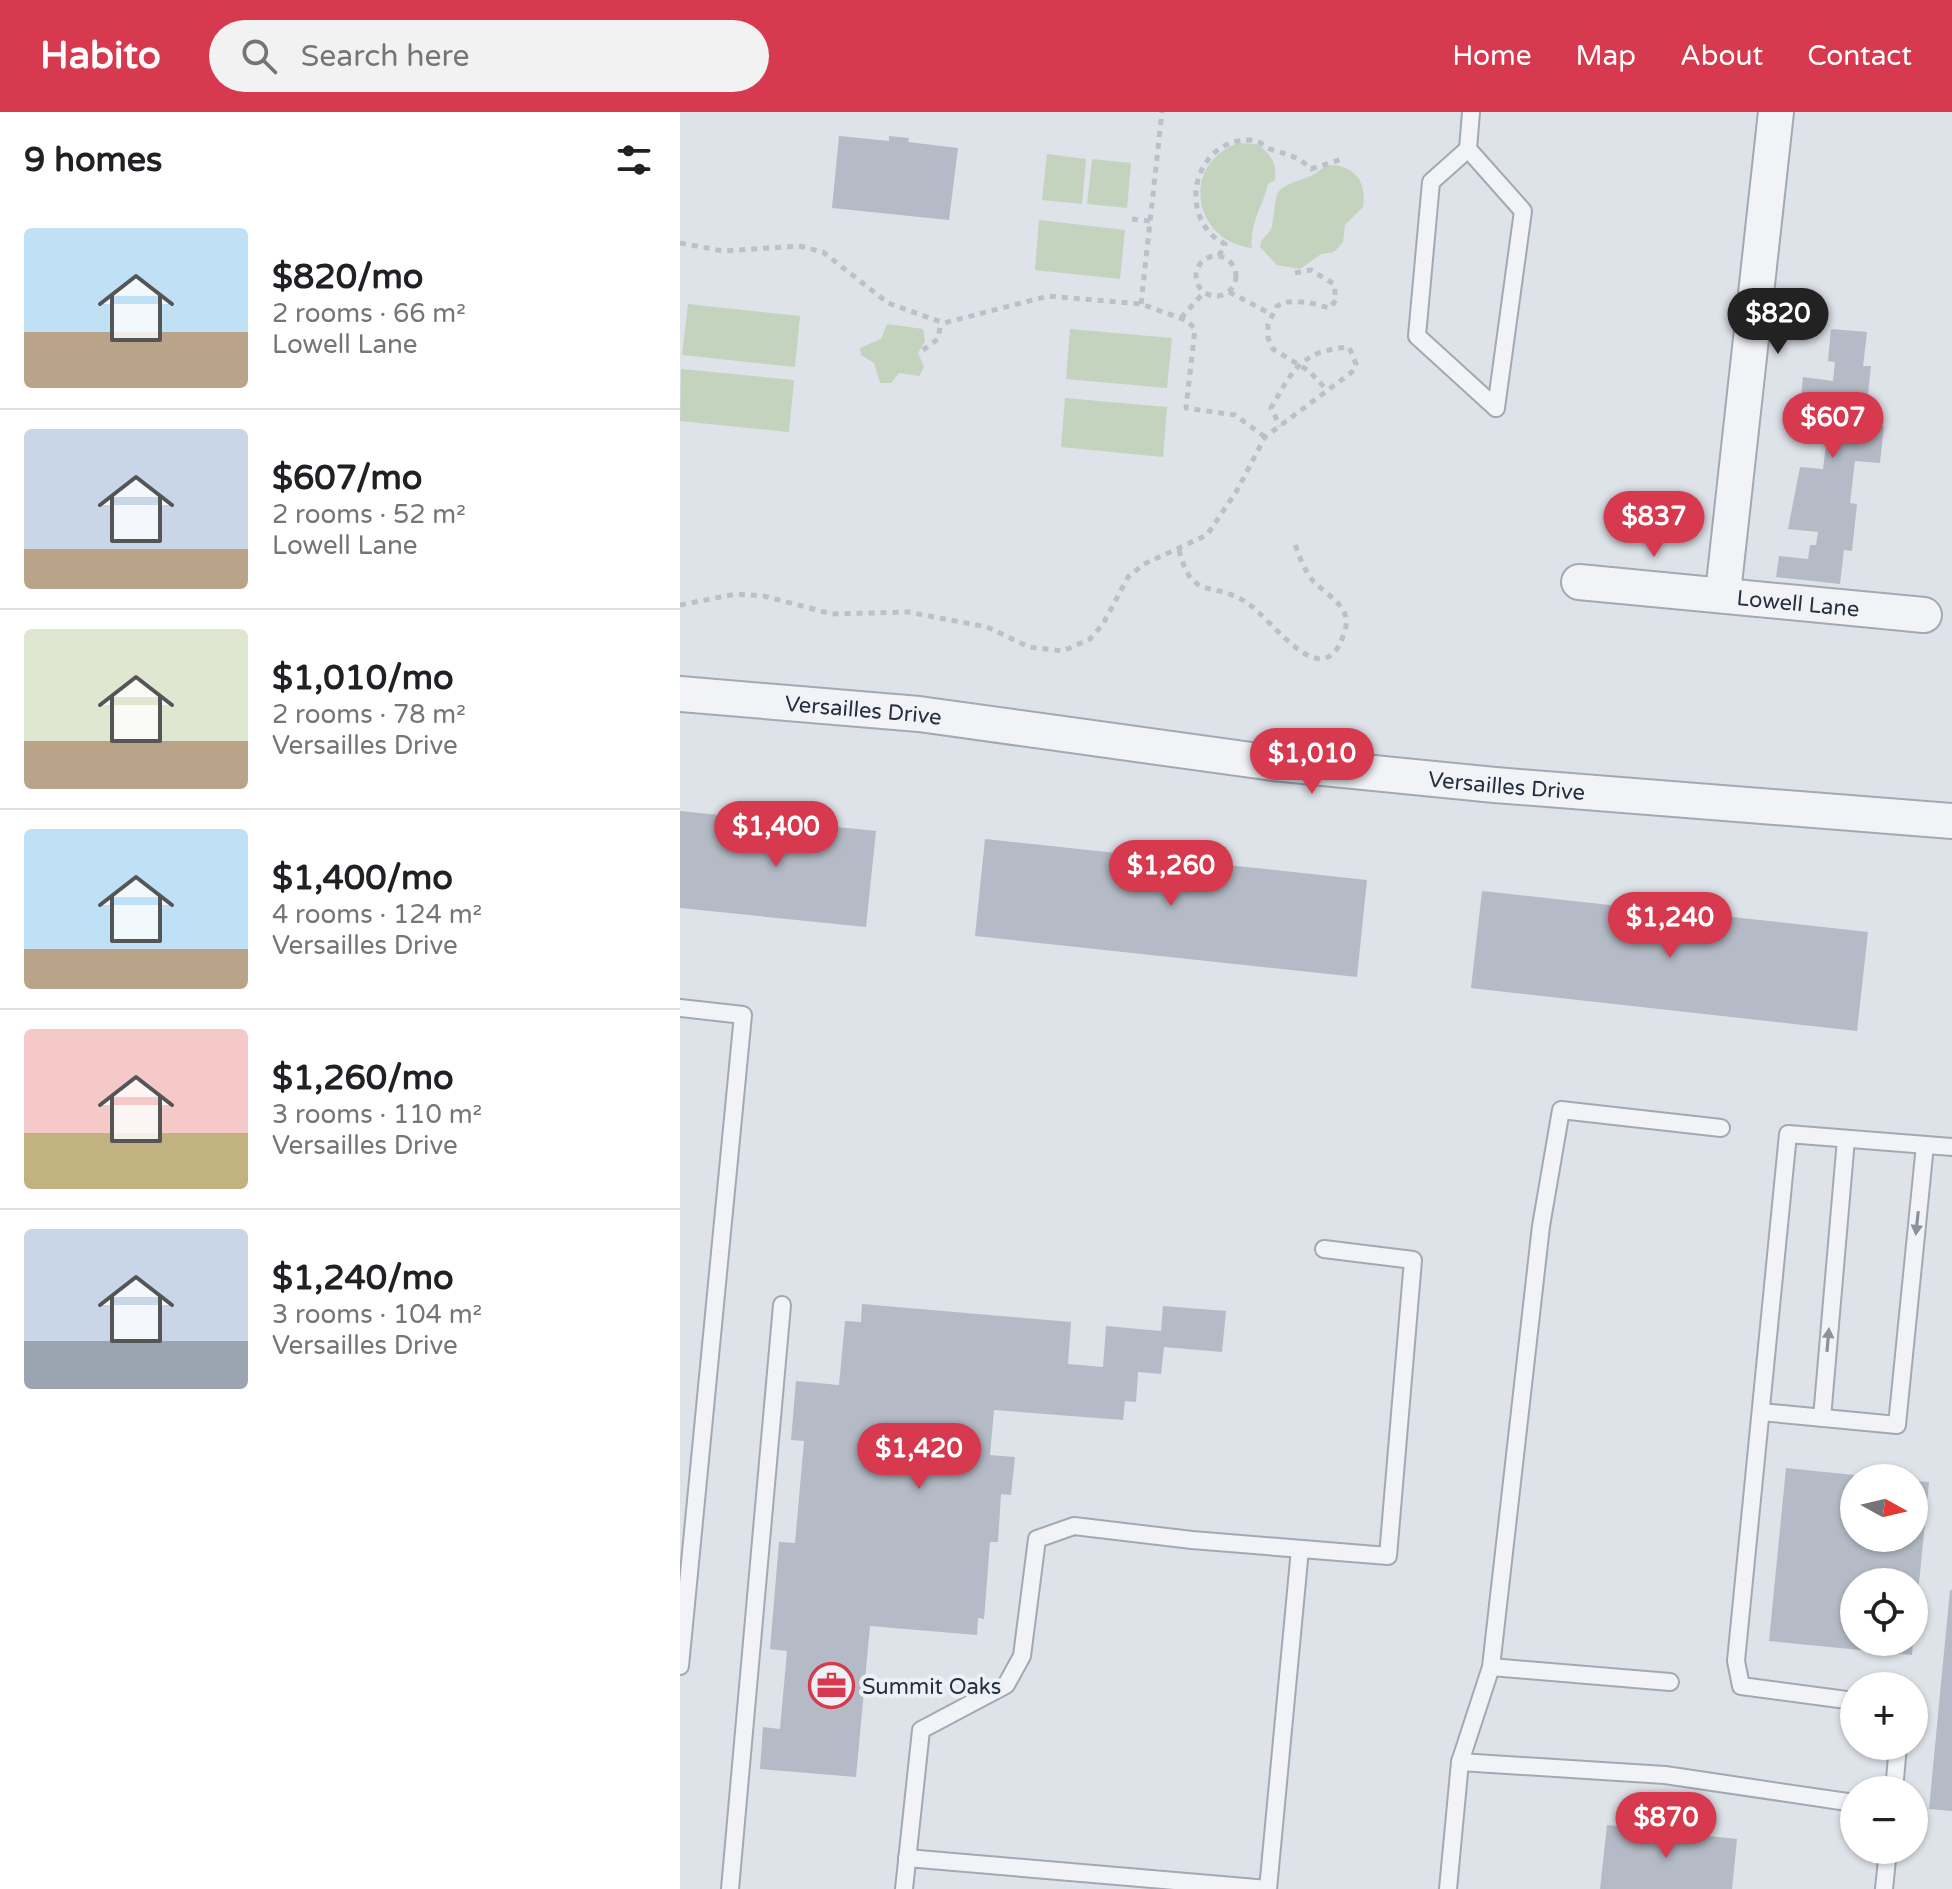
<!DOCTYPE html>
<html lang="en">
<head>
<meta charset="utf-8">
<style>
	body { margin:0; font-family:"Varela Round",sans-serif; background:#f2f2f2; color:#202124; height:100vh; display:flex; flex-direction:column; font-size:30px; white-space:nowrap }
	* { box-sizing:border-box; margin:0 }
	p { font-size:26px; color:#757577 }
	.icon { flex:none; width:44px; height:44px; fill:none; stroke:currentColor; stroke-width:2; stroke-linecap:round; stroke-linejoin:round }
	.map { position:relative; flex:1; overflow:hidden }
	.drawer { display:flex; flex-direction:column; background:#fff; width:680px }
	.drawer>* { flex:none }
	.needle { width:52px; rotate:98deg }
	.tools { position:absolute; left:1160px; top:1352px; display:grid; gap:16px }
	.tools a { display:grid; place-items:center; width:88px; height:88px; border-radius:50%; background:#fff; box-shadow:0 2px 6px #0004; font-size:40px }
	.price { position:absolute; translate:-50% -68px; padding:0 18px; border-radius:28px; background:#d7394e; color:#fff; font-size:26px; line-height:52px; filter:drop-shadow(0 2px 4px #0008) }
	.price::after { content:''; position:absolute; left:50%; top:48px; width:24px; height:18px; margin-left:-12px; background:inherit; clip-path:polygon(0 0,100% 0,50% 100%) }
	.price.current { background:#222; color:#fff }
	ul { padding:0; list-style:none }
	li { display:flex; align-items:center; gap:24px; height:200px; padding:0 24px }
	li+li { border-top:2px solid #e0e0e0 }
	li span { display:grid; place-items:center; flex:none; width:224px; height:160px; border-radius:8px; color:#555 }
	li>.icon { margin-inline-start:auto }
	span .icon { width:96px; height:96px; fill:#fffc; stroke-width:1 }
	li b { font-size:34px }
	h2 { display:flex; justify-content:space-between; align-items:center; height:96px; padding:0 24px; font-size:34px }
	header { display:flex; align-items:center; gap:48px; box-sizing:border-box; height:112px; padding:0 40px; background:#d7394e; color:#fff }
	header strong { font-size:38px }
	nav { display:flex; gap:44px; margin-inline-start:auto; font-size:28px }
	.search { width:560px; height:72px; background:#f2f2f2; display:flex; align-items:center; gap:20px; box-sizing:border-box; padding:0 28px; border-radius:44px; color:#757577; font-size:30px }
	main { display:flex; flex:1; min-height:0 }
	.map>svg:first-child { display:block }
	.green { fill:#c3d3be }
	.building { fill:#b4bbc6 }
	.lines { fill:none; stroke-linecap:round; stroke-linejoin:round }
	.service-casing { stroke:#a3a9b3; stroke-width:20 }
	.minor-casing { stroke:#a3a9b3; stroke-width:38 }
	.path { stroke:#bcc0c7; stroke-width:5; stroke-dasharray:6 6; stroke-linecap:butt }
	.service { stroke:#f1f3f7; stroke-width:16 }
	.minor { stroke:#f1f3f7; stroke-width:34 }
	.oneway { fill:#8c919c }
	.labels { text-anchor:middle; stroke-width:8; stroke-linejoin:round; paint-order:stroke }
	.street-label { font-size:22px; fill:#262f40; stroke:#edf1f6 }
	.poi-label { font-size:22px; fill:#262f40; stroke:#edf1f6; text-anchor:start }
</style>
</head>
<body>
<header>
<strong>Habito</strong>
<div class="search"><svg class="icon" aria-label="search" viewBox="0 0 24 24"><circle cx="10" cy="10" r="6"/><path d="M15 15l6 6"/></svg>Search here</div>
<nav><a>Home</a><a>Map</a><a>About</a><a>Contact</a></nav>
</header>
<main>
<section class="drawer">
<h2>9 homes<svg class="icon" aria-label="filters" viewBox="0 0 24 24"><path d="M4 7h16M4 17h16"/><circle cx="9" cy="7" r="2"/><circle cx="15" cy="17" r="2"/></svg></h2>
<ul>
<li><span style="background:linear-gradient(#bfe0f5 65%,#b9a48a 0)"><svg class="icon" aria-label="home" viewBox="0 0 24 24"><path d="M3 11l9-7 9 7M6 9v11h12V9"/></svg></span><div><b>$820/mo</b><p>2 rooms · 66 m²</p><p>Lowell Lane</p></div></li>
<li><span style="background:linear-gradient(#c9d6e8 75%,#b9a48a 0)"><svg class="icon" aria-label="home" viewBox="0 0 24 24"><path d="M3 11l9-7 9 7M6 9v11h12V9"/></svg></span><div><b>$607/mo</b><p>2 rooms · 52 m²</p><p>Lowell Lane</p></div></li>
<li><span style="background:linear-gradient(#dfe7d0 70%,#b9a48a 0)"><svg class="icon" aria-label="home" viewBox="0 0 24 24"><path d="M3 11l9-7 9 7M6 9v11h12V9"/></svg></span><div><b>$1,010/mo</b><p>2 rooms · 78 m²</p><p>Versailles Drive</p></div></li>
<li><span style="background:linear-gradient(#bfe0f5 75%,#b9a48a 0)"><svg class="icon" aria-label="home" viewBox="0 0 24 24"><path d="M3 11l9-7 9 7M6 9v11h12V9"/></svg></span><div><b>$1,400/mo</b><p>4 rooms · 124 m²</p><p>Versailles Drive</p></div></li>
<li><span style="background:linear-gradient(#f6c9c9 65%,#c2b280 0)"><svg class="icon" aria-label="home" viewBox="0 0 24 24"><path d="M3 11l9-7 9 7M6 9v11h12V9"/></svg></span><div><b>$1,260/mo</b><p>3 rooms · 110 m²</p><p>Versailles Drive</p></div></li>
<li><span style="background:linear-gradient(#c9d6e8 70%,#9aa5b1 0)"><svg class="icon" aria-label="home" viewBox="0 0 24 24"><path d="M3 11l9-7 9 7M6 9v11h12V9"/></svg></span><div><b>$1,240/mo</b><p>3 rooms · 104 m²</p><p>Versailles Drive</p></div></li>
</ul>
</section>
<div class="map">
<svg width="1272" height="1777" viewBox="0 0 1272 1777">
	<rect width="100%" height="100%" fill="#dee2e9"/>
	<g class="green">
		<path d="M559 31 577 32C591 42 597 51 595 68L588 72C583 94 569 112 572 136 512 129 500 51 559 31Z"/>
		<polygon points="367,42 406,47 402,92 362,88"/>
		<polygon points="412,47 451,51 447,96 407,92"/>
		<path d="M650 53C675 54 687 70 683 95L665 113 663 130 654 140 641 142 620 157 597 153 580 135C581 124 590 123 592 114 599 76 590 79 628 65 636 63 641 55 650 53Z"/>
		<polygon points="359,108 445,118 440,167 355,158"/>
		<polygon points="8,192 120,204 115,255 2,243"/>
		<polygon points="207,212 243,217 245,229 238,241 244,255 239,264 219,261 211,271 200,271 194,251 181,243 180,236 201,227"/>
		<polygon points="390,217 492,226 487,276 386,267"/>
		<polygon points="1,257 114,268 109,320 0,309"/>
		<polygon points="385,286 487,295 483,345 381,335"/>
	</g>
	<g class="building">
		<polygon points="159,24 209,29 209,24 229,26 228,30 278,36 269,108 152,96"/>
		<polygon points="1151,217 1187,220 1183,254 1191,254 1186,301 1172,300 1170,310 1204,314 1200,351 1175,349 1170,391 1177,392 1172,439 1164,438 1160,472 1096,465 1099,444 1128,447 1130,433 1136,433 1138,420 1108,417 1120,355 1143,357 1147,325 1117,322 1123,265 1153,269 1155,250 1148,249"/>
		<polygon points="0,699 196,719 186,815 0,796"/>
		<polygon points="305,727 687,768 677,865 295,824"/>
		<polygon points="802,779 966,797 967,786 1026,793 1025,802 1188,820 1177,919 791,876"/>
		<polygon points="182,1192 391,1210 388,1252 423,1255 426,1214 481,1219 483,1194 546,1199 542,1240 484,1235 481,1262 458,1260 456,1290 445,1289 443,1308 314,1298 310,1343 335,1345 331,1383 321,1382 318,1430 310,1430 304,1507 298,1506 297,1523 190,1514 176,1665 80,1657 83,1615 100,1617 107,1539 90,1537 99,1430 115,1431 124,1329 111,1328 116,1269 159,1273 165,1209 181,1210"/>
		<polygon points="1106,1356 1184,1364 1174,1366 1174,1426 1234,1426 1234,1369 1249,1370 1236,1502 1234,1470 1174,1470 1174,1530 1233,1530 1232,1543 1089,1529"/>
		<polygon points="1270,1478 1272,1478 1272,1699 1249,1697"/>
		<polygon points="927,1713 1057,1727 1052,1777 920,1777"/>
	</g>
	<g class="lines">
		<defs>
			<g id="service">
				<polyline points="791,0 788,37 843,99 816,296"/>
				<polyline points="788,37 751,70 737,224 816,296"/>
				<polyline points="0,896 63,903 0,1554"/>
				<polyline points="1081,1300 1217,1313 1245,1033"/>
				<polyline points="1142,1306 1166,1027"/>
				<polyline points="811,1555 990,1570"/>
				<polyline points="1174,1589 1061,1574 1056,1549 1108,1022 1272,1035"/>
				<polyline points="780,1650 985,1663 1174,1691"/>
				<polyline points="1214,1678 1218,1634"/>
				<polyline points="227,1746 588,1777 620,1437"/>
				<polyline points="50,1777 102,1193"/>
				<polyline points="224,1777 241,1618 326,1573 342,1544 357,1427 394,1414 512,1428 708,1444 733,1148 644,1137"/>
				<polyline points="768,1777 780,1650 811,1555 861,1114 881,998 1041,1016"/>
				<polyline points="1204,1777 1208,1738"/>
			</g>
			<g id="minor">
				<path id="s1" d="M899 470 1244 503"/>
				<polyline points="1043,481 1096,0"/>
				<path id="s2" d="M0 582 239 602 593 651 815 673 1272 709"/>
			</g>
		</defs>
		<use href="#service" class="service-casing"/>
		<use href="#minor" class="minor-casing"/>
		<g class="path">
			<polyline points="452,107 470,109"/>
			<polyline points="0,131 43,139 119,134 143,140 208,191 264,211 368,184 461,192 506,208 515,217 506,296 555,303 585,325"/>
			<path d="M539 144 545 132C495 107 513 26 571 28 580 28 585 36 593 38 609 43 619 45 631 57L662 47"/>
			<circle cx="536" cy="164" r="20"/>
			<polyline points="615,161 631,158 654,172 656,188 650,196 627,190 605,190 597,194 588,212 588,226 593,237 629,259 648,279"/>
			<polyline points="549,180 591,202"/>
			<polyline points="461,192 482,0"/>
			<polyline points="501,206 524,180"/>
			<polyline points="243,238 258,227 261,210"/>
			<path d="M499 438C512 490 531 468 566 490 592 506 645 590 665 518 672 495 648 484 634 470 625 460 619 444 615 432"/>
			<path d="M0 493 56 482 84 484 152 502 228 500 307 515 349 535 383 539 410 527 423 512 448 465 464 452 527 423 556 380 585 325 672 260 676 252 669 235C620 239 613 258 591 296L600 314"/>
		</g>
		<use href="#service" class="service"/>
		<use href="#minor" class="minor"/>
	</g>
	<defs><path id="oneway-solid" d="M-6-.8H1V-3.2L6.5 0L1 3.2V.8H-6Z" transform="scale(2)"/></defs>
	<g class="oneway">
		<use href="#oneway-solid" transform="translate(1237 1111) rotate(96)"/>
		<use href="#oneway-solid" transform="translate(1148 1228) rotate(-85)"/>
	</g>
	<defs>
		<symbol id="office-ring" viewBox="-11 -11 22 22"><circle r="9.5" fill="#edf1f6" stroke="#d7394e" stroke-width="1.5"/><path d="M-6-3h4V-5.5h4V-3h4V5H-6ZM-1-4.5V-3h2v-1.5ZM-6 0V1H6V0Z" fill="#d7394e"/></symbol>
	</defs>
	<g fill-rule="evenodd">
		<use href="#office-ring" x="126" y="1548" width="51" height="51"/>
	</g>
	<g class="labels">
		<g class="street-label">
			<text dy="8" stroke="none"><textPath href="#s1" startOffset="220">Lowell Lane</textPath></text>
			<text dy="8" stroke="none"><textPath href="#s2" startOffset="184">Versailles Drive</textPath></text>
			<text dy="8" stroke="none"><textPath href="#s2" startOffset="832">Versailles Drive</textPath></text>
		</g>
		<g class="poi-label">
			<text x="182" y="1582">Summit Oaks</text>
		</g>
	</g>
</svg>
<div class="tools">
<a><svg class="needle" viewBox="-14 -14 28 28"><path d="M0-13l5 13h-10z" fill="#e53935"/><path d="M0 13l5-13h-10z" fill="#757577"/></svg></a>
<a><svg class="icon" aria-label="locate" viewBox="0 0 24 24"><circle cx="12" cy="12" r="6"/><path d="M12 2v4M12 18v4M2 12h4M18 12h4"/></svg></a>
<a>+</a>
<a>−</a>
</div>
<b class="price current" style="left:1098px;top:244px">$820</b>
<b class="price" style="left:1153px;top:348px">$607</b>
<b class="price" style="left:974px;top:447px">$837</b>
<b class="price" style="left:632px;top:684px">$1,010</b>
<b class="price" style="left:96px;top:757px">$1,400</b>
<b class="price" style="left:491px;top:796px">$1,260</b>
<b class="price" style="left:990px;top:848px">$1,240</b>
<b class="price" style="left:239px;top:1379px">$1,420</b>
<b class="price" style="left:986px;top:1748px">$870</b>
</div>
</main>
</body>
</html>
